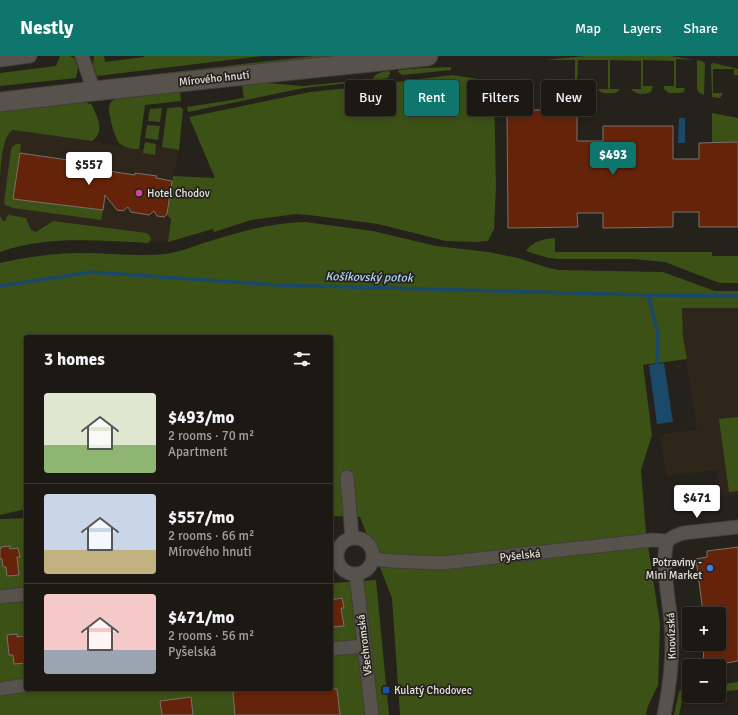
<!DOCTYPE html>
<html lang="en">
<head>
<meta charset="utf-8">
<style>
	body { margin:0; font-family:Signika,sans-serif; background:#25221d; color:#f1f3f6; height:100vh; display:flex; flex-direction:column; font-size:15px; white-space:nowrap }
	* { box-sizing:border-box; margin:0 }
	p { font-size:13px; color:#a0a0a0 }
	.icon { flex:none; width:22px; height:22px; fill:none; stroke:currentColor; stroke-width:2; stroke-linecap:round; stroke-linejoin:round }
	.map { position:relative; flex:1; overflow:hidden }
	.drawer { position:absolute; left:24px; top:279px; width:309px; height:356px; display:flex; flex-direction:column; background:#1c1914; border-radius:4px; box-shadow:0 2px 6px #0003,0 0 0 1px #3a3834 }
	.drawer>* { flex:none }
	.guide { position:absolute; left:345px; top:24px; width:333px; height:36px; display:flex; gap:8px }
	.controls { position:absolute; left:682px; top:551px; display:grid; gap:8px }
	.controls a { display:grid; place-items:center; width:44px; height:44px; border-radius:4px; background:#1c1914; box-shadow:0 2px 6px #0003,0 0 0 1px #3a3834; font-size:20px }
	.price { position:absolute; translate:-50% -34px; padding:0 9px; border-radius:4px; background:#fff; color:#222; font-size:13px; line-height:26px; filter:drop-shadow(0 1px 2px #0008) }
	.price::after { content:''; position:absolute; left:50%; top:24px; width:12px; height:9px; margin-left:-6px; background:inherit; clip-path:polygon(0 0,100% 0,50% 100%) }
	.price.selected { background:#0f766e; color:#fff }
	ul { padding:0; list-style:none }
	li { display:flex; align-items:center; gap:12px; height:100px; padding:0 20px }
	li+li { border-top:1px solid #3a3834 }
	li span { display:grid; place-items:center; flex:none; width:112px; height:80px; border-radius:4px; color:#555 }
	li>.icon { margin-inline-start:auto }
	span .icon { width:48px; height:48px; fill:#fffc; stroke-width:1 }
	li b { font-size:17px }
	h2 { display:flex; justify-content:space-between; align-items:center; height:48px; padding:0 20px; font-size:17px }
	.chip { padding:0 14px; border-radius:4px; background:#1c1914; box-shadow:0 2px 6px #0003,0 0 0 1px #3a3834; font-size:14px; line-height:36px }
	.chip.selected { background:#0f766e; color:#fff }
	header { display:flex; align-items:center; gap:24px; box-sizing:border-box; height:56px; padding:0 20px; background:#0f766e; color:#fff }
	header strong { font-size:19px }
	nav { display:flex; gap:22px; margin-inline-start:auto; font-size:14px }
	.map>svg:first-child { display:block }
	.built { fill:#2f261b }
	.green { fill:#3c5116 }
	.water { fill:#1b496a }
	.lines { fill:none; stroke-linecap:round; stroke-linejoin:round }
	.stream { stroke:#1b496a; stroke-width:3.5 }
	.building { fill:#652409; stroke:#7a716d }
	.street-casing { stroke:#413e39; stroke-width:15 }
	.secondary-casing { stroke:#413e39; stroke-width:21 }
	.street { stroke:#57524b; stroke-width:13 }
	.secondary { stroke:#57524b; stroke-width:19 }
	.hotel-dot { fill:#d1479c; stroke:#25211b; stroke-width:1.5 }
	.shop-dot { fill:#3f7fe0; stroke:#25211b; stroke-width:1.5 }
	.transit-dot { fill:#1a4fb4; stroke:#25211b; stroke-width:1.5 }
	.labels { text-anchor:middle; stroke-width:3.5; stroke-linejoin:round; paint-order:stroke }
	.street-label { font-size:11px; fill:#e4e1dc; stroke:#25211b }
	.poi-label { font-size:11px; fill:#e4e1dc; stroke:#25211b; text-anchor:start }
	.water-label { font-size:12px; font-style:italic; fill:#b0d7f8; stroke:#25211b }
</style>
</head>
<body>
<header>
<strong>Nestly</strong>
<nav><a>Map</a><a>Layers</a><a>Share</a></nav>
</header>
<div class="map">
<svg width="738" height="659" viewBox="0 0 738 659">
	<rect width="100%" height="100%" fill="#25211b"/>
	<g class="built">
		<polygon points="13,74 92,85 138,93 162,91 179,94 173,120 167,159 171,163 168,186 148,187 150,185 147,177 53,165 44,169 36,176 31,174 26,162 3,165 0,160 0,126 4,86 8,78"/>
		<polygon points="682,251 738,252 738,438 720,440 717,414 666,420 660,378 697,374 683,281"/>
	</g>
	<g class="green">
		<polygon points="60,0 70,0 75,3 78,12 76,22 0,30 0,17 56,10"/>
		<polygon points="94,0 104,0 105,6 144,1 144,0 263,0 97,20 93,9"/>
		<polygon points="313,0 334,0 108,25 105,24"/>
		<path d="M585 0H670L702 5 705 7 704 39 699 37 697 33V4L676 3V32H685L684 36 680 37H669L664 33V30H674V5L643 4V30H653L651 36C645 39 635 39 631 33H641V5L610 4V33H620L616 37C610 37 602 39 598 33H608V4H578L577 33H587C583 39 576 38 569 37L565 33H575V4H544Z"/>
		<polygon points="714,7 738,13 738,19 734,19 734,13 713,13 713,37 723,37 720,42 712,41 711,10 711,8"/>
		<polygon points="451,11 451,14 402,19 398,16 399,14 422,12"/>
		<path d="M390 15V18L388 22 373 24C375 16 382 16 390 15Z"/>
		<polygon points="452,19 491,25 494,28 496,131 494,173 488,185 475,186 446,185 378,168 317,160 297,158 251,164 214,176 213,173 168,186 171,163 167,159 173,120 215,122 189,61 310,36 359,31 360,35 373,33 373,29"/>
		<polygon points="353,25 357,26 304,32 188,56 187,51 244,42 242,29 267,27 303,30"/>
		<path d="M180 34 181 45 145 49 139 93C133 93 124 92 119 87 115 82 108 57 109 51 110 46 113 44 117 41Z"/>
		<path d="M85 46 92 49C97 61 106 76 92 85L13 74C1 80 1 113 0 126V54Z"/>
		<polygon points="162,52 160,66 148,65 150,53"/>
		<polygon points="167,52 180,51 183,53 179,94 162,91"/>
		<polygon points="712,57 738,62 738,86 712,86"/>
		<polygon points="147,69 160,70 158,84 145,82"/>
		<polygon points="145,86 156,88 155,99 143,97"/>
		<polygon points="16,88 21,88 13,143 103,154 101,164 13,152 5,149 4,146 11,94 12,91"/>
		<path d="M9 159 26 162 31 174 36 176 53 165 147 177 150 180 151 183 148 187C99 185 48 179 0 196V160L3 165H5L7 160Z"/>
		<path d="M305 166 373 175 436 190 488 196 518 202 549 212 559 214 663 216 715 235H738V252H682L683 281 687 303 643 309 652 379 641 414 646 477 660 568 658 629 648 650 646 659H400L392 542 360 461 331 460V281H26V453L0 459V207C27 201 54 197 81 197 109 197 138 201 166 198 181 196 193 190 207 186 241 176 268 167 305 166Z"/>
		<path d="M555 182V196H712V200H738V227H721L714 225 665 206 634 203H559L548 202 526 195C533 185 543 183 555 182Z"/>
		<polygon points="738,361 738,435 729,436 719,363"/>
		<polygon points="26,462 26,633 331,633 331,527 376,524 389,659 0,659 0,463"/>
		<polygon points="738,626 738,634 719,636 719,629"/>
		<polygon points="689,633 689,640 683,640 679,659 674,659 679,635"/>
	</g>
	<g class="water">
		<polygon points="679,62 685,62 685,87 678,87"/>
		<polygon points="664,307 673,366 657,368 649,309"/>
	</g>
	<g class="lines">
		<g class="stream">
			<polyline points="0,230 91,216 277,229 648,239 738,240"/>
			<polyline points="648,239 658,278 657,307"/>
		</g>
	</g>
	<g class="building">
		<polygon points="507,54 577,54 577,85 603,85 603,70 673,70 673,103 699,103 699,87 738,86 738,171 699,171 699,156 673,156 673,171 603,172 603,157 577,157 578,171 508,172"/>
		<polygon points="20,97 109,110 108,115 135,119 135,117 157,120 156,122 172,125 167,158 164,161 157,160 154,155 149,159 131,156 128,151 123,155 117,154 105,139 103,154 13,143"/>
		<polygon points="10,490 10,493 18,492 20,501 17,501 19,519 7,520 6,511 3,511 2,503 0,503 0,494 1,491"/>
		<polygon points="738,491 738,605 726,607 726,610 703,610 704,588 719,588 719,558 706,558 706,556 703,556 696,503 707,501 707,495"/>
		<polygon points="342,542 344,552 341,552 344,570 331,571 331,544"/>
		<polygon points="17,578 17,581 25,580 26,589 24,589 26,607 14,608 13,599 9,599 7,579"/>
		<polygon points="262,633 337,633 340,659 235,659 233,636"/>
		<polygon points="191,641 193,659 162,659 160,645"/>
	</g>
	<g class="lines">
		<defs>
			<g id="street">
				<polyline points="82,0 94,35"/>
				<polyline points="0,4 30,0"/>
				<polyline points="347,421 352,481"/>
				<circle cx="355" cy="500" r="18"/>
				<polyline points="373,503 392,505 442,507 652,484 667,485 675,480 683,477 738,471"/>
				<polyline points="356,518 372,659"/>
				<polyline points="0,541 26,538"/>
				<polyline points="331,593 364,590"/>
				<polyline points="0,633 26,629"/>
				<path d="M664 659C670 629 674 599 671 567 669 543 661 508 667 485"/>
			</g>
			<polyline id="secondary" points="0,46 94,35 428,0"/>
		</defs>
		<use href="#street" class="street-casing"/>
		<use href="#secondary" class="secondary-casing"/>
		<use href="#street" class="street"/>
		<use href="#secondary" class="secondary"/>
	</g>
	<circle class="hotel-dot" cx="139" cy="137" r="4"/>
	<circle class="shop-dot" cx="710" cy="512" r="4"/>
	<rect class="transit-dot" x="382" y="630" width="8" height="8" rx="2"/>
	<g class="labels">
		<g class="street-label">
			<text transform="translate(214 22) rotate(-6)" y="4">Mírového hnutí</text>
			<text transform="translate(520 499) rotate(-6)" y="4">Pyšelská</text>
			<text transform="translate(671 580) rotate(-92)" y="4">Knovízská</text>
			<text transform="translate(364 589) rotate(-97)" y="4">Všechromská</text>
		</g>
		<g class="poi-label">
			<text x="147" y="141">Hotel Chodov</text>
			<text x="702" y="510" text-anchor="end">Potraviny -<tspan x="702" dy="13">Mini Market</tspan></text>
			<text x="394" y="638">Kulatý Chodovec</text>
		</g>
		<g class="water-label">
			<text transform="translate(369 221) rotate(1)" y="4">Košíkovský potok</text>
		</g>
	</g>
</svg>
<div class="controls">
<a>+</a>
<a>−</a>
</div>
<b class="price selected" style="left:613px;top:120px">$493</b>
<b class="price" style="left:89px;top:130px">$557</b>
<b class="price" style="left:697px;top:463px">$471</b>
<div class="guide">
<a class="chip">Buy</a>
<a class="chip selected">Rent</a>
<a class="chip">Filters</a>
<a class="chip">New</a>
</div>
<section class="drawer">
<h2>3 homes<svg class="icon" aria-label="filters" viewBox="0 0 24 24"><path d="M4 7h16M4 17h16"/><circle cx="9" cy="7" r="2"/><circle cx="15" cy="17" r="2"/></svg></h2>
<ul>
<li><span style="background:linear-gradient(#dfe7d0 65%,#8fb573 0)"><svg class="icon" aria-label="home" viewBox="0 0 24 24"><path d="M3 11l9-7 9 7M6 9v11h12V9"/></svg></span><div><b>$493/mo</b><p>2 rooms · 70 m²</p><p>Apartment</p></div></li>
<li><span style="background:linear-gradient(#c9d6e8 70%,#c2b280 0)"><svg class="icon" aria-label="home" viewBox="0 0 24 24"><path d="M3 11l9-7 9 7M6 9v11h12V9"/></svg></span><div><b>$557/mo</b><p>2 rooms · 66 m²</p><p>Mírového hnutí</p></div></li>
<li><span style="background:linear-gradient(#f6c9c9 70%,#9aa5b1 0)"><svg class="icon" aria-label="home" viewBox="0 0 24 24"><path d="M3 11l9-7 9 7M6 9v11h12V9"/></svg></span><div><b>$471/mo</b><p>2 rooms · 56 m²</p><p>Pyšelská</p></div></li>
</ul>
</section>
</div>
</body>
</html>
